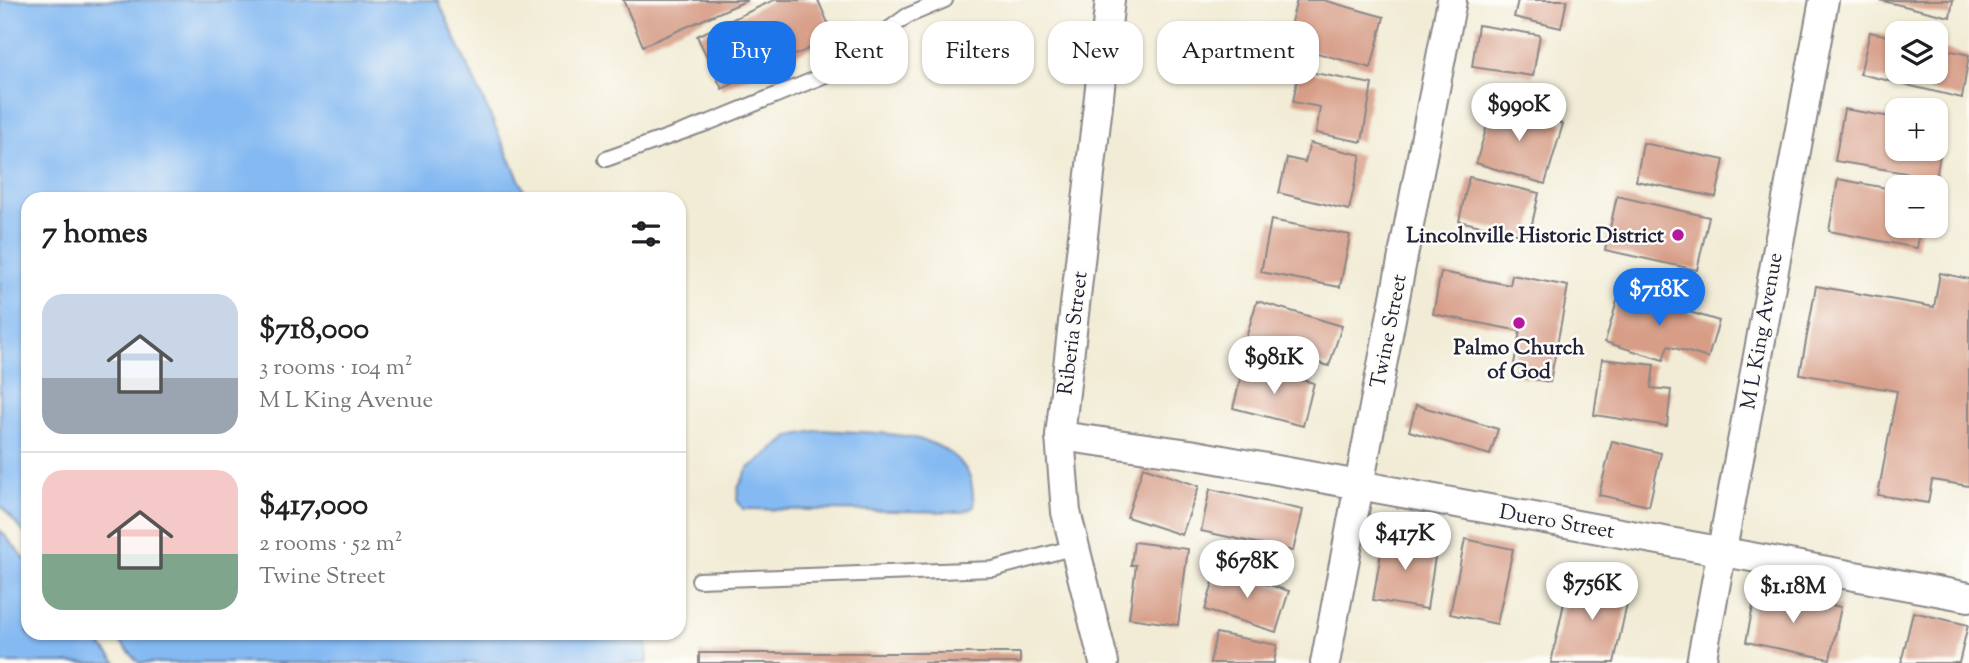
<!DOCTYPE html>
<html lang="en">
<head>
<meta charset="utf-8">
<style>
	body { margin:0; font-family:"Sorts Mill Goudy",serif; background:#f6f6f6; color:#202124; height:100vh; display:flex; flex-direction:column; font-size:26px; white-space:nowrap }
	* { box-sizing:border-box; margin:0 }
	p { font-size:23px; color:#757577 }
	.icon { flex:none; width:38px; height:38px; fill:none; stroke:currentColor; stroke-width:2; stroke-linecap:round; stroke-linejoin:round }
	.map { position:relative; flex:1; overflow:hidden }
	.panel { position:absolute; left:21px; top:192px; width:665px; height:448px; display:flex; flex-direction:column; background:#fff; border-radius:21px; box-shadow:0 2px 5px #0004 }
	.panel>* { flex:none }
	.hud { position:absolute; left:707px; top:21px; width:665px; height:63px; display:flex; gap:14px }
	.controls { position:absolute; left:1885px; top:21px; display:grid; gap:14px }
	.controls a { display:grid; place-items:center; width:63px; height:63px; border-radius:14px; background:#fff; box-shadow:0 2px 5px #0004; font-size:35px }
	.price { position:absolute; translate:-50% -60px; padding:0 16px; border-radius:24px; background:#fff; color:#222; font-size:23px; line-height:46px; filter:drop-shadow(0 2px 4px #0008) }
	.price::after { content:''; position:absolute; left:50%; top:42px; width:21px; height:16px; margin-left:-10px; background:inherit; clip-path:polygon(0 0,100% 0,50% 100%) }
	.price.on { background:#1a73e8; color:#fff }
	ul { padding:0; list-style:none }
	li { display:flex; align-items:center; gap:21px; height:175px; padding:0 21px }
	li+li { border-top:2px solid #e0e0e0 }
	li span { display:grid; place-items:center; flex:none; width:196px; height:140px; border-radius:21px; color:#555 }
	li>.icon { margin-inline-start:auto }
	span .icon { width:84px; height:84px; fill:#fffc; stroke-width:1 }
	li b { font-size:30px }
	h2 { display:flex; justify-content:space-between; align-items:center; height:84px; padding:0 21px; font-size:30px }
	.pill { padding:0 24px; border-radius:21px; background:#fff; box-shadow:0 2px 5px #0004; font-size:24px; line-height:63px }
	.pill.on { background:#1a73e8; color:#fff }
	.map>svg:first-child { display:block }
	.water { fill:#84b9f2; stroke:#536e96; stroke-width:2 }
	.building { fill:#d79d87 }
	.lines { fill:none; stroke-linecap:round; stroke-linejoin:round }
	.service-casing { stroke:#8a8788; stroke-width:18 }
	.minor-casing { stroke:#8a8788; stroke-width:32 }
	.service { stroke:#fff; stroke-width:14 }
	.minor { stroke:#fff; stroke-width:28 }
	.poi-dot { fill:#b5179e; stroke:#fdfcf7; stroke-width:2.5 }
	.labels { text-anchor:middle; stroke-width:5; stroke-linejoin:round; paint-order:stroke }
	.poi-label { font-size:21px; font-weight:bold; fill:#22223b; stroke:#fdfcf7; text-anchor:end }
	.street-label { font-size:21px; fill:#22223b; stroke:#fdfcf7 }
</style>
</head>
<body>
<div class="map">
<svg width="1969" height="663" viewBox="0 0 1969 663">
	<rect width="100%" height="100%" fill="#fdfcf7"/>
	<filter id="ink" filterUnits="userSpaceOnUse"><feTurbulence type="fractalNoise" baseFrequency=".0143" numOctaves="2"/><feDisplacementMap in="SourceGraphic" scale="14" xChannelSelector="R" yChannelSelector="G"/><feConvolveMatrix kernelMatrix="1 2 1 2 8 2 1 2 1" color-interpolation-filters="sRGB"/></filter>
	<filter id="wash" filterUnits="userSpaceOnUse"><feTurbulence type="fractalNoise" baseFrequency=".00686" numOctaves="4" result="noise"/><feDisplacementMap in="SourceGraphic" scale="28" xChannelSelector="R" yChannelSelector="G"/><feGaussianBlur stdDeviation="1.57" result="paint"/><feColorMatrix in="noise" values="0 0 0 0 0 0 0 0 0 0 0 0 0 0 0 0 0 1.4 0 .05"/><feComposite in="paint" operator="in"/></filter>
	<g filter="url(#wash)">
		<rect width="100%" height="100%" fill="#f2ecd6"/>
		<g class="water">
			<polygon points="0,0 438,0 528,199 28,200 28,537 0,505"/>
			<path d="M821 430C868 434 945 427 969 475 973 484 973 497 974 507L963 512 743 509 737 500 738 488 748 469 791 436Z"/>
			<polygon points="0,530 28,562 28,634 91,634 117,663 0,663"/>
			<polygon points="113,634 646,634 648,663 139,663"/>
		</g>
		<g id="blocks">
			<g class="building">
				<polygon points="623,0 748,0 643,46"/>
				<polygon points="774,0 818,0 834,37 722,89 697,36"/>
				<polygon points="1297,0 1323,0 1384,17 1371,68 1285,44"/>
				<polygon points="1518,0 1567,0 1561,28 1514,17"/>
				<polygon points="1879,0 1953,0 1950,17"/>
				<polygon points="1478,25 1540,35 1533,76 1472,67"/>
				<polygon points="1870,32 1897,38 1897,72 1936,72 1936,47 1969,55 1962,98 1860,74"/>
				<polygon points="1299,70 1372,84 1362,142 1316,133 1320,107 1293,102"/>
				<polygon points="1494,102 1563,124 1545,184 1476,163"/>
				<polygon points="1844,109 1897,118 1897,149 1936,149 1936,124 1945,126 1936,178 1835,161"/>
				<polygon points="1310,143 1361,155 1349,210 1279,193 1287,158 1305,162"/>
				<polygon points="1643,143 1724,160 1716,197 1636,181"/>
				<polygon points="1469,177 1539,193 1529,237 1459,221"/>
				<polygon points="1838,179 1897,190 1897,226 1921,226 1917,248 1829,231"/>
				<polygon points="1617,196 1709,217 1697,270 1605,250"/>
				<polygon points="1271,220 1350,235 1340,287 1261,272"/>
				<polygon points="1441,272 1510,285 1512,275 1568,286 1550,382 1512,375 1520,331 1433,314"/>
				<polygon points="1940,273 1969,279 1969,486 1932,480 1928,503 1878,495 1897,391 1800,374 1816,286 1934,307"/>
				<polygon points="1620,291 1719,321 1708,358 1668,346 1663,360 1605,342"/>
				<polygon points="1257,301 1342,326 1329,366 1245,341"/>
				<polygon points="1602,359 1654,365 1651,388 1671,390 1667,426 1594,415"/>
				<polygon points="1244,365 1314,383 1303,426 1233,408"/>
				<polygon points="1416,405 1498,429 1490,455 1409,431"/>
				<polygon points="1612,441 1661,453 1649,506 1599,495"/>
				<polygon points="1143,467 1199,486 1182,535 1127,517"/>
				<polygon points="1210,489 1303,510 1293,551 1201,531"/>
				<polygon points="1384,535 1437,544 1427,609 1373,600"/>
				<polygon points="1465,539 1513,549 1497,624 1450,614"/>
				<polygon points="1134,542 1188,549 1178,625 1129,618 1136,565 1131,565"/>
				<polygon points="1217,569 1289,591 1276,632 1205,610"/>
				<polygon points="1584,575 1631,585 1614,663 1551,663 1567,589 1580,592"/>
				<polygon points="1756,591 1841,607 1830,659 1746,642"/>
				<polygon points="1913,612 1968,625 1959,663 1901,663"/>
				<polygon points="1216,633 1277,645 1274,663 1210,663"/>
				<rect x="699" y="653" width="321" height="10"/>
			</g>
		</g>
	</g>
	<g filter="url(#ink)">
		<use href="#blocks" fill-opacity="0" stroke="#8a8788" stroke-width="2"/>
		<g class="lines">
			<defs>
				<g id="service">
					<polyline points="606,159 710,122 828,74 907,16 945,0"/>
					<polyline points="699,580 993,569 1075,547"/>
				</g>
				<g id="minor">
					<polyline points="1060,436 1190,454 1969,597"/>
					<polyline points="1104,663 1066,512 1060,436 1110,0"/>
					<polyline points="1325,663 1452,0"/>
					<polyline points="1701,663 1824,0"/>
				</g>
			</defs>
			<use href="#service" class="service-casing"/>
			<use href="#minor" class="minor-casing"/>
			<use href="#service" class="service"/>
			<use href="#minor" class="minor"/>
		</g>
	</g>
	<g class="poi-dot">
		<circle cx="1678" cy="235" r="7"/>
		<circle cx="1519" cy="323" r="7"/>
	</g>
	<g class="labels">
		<g class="poi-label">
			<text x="1664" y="242">Lincolnville Historic District</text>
			<text x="1519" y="354" text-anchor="middle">Palmo Church<tspan x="1519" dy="24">of God</tspan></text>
		</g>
		<g class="street-label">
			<text transform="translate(1388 331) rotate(-79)" y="7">Twine Street</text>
			<text transform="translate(1761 331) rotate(-80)" y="7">M L King Avenue</text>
			<text transform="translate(1072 333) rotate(-83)" y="7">Riberia Street</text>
			<text transform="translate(1557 521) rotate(10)" y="7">Duero Street</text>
		</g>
	</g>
</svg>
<div class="controls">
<a><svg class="icon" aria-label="layers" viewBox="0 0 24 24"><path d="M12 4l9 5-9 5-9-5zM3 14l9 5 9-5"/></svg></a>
<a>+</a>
<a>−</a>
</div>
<b class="price" style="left:1519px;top:143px">$990K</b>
<b class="price on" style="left:1659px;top:328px">$718K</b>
<b class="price" style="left:1274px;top:396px">$981K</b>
<b class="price" style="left:1405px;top:572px">$417K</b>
<b class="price" style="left:1247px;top:600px">$678K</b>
<b class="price" style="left:1592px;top:622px">$756K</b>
<b class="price" style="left:1793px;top:625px">$1.18M</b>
<div class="hud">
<a class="pill on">Buy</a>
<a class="pill">Rent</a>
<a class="pill">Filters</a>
<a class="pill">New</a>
<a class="pill">Apartment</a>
</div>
<section class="panel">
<h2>7 homes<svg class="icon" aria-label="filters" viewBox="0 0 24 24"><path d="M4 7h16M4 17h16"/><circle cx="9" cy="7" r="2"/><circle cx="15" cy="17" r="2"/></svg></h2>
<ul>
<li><span style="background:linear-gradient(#c9d6e8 60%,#9aa5b1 0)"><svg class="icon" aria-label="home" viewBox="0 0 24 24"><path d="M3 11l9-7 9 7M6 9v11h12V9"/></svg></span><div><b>$718,000</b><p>3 rooms · 104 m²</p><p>M L King Avenue</p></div></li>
<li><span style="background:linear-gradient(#f6c9c9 60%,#7fa58c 0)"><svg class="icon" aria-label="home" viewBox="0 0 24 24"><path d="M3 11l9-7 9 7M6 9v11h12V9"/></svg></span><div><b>$417,000</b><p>2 rooms · 52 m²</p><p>Twine Street</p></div></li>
</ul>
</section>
</div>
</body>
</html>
